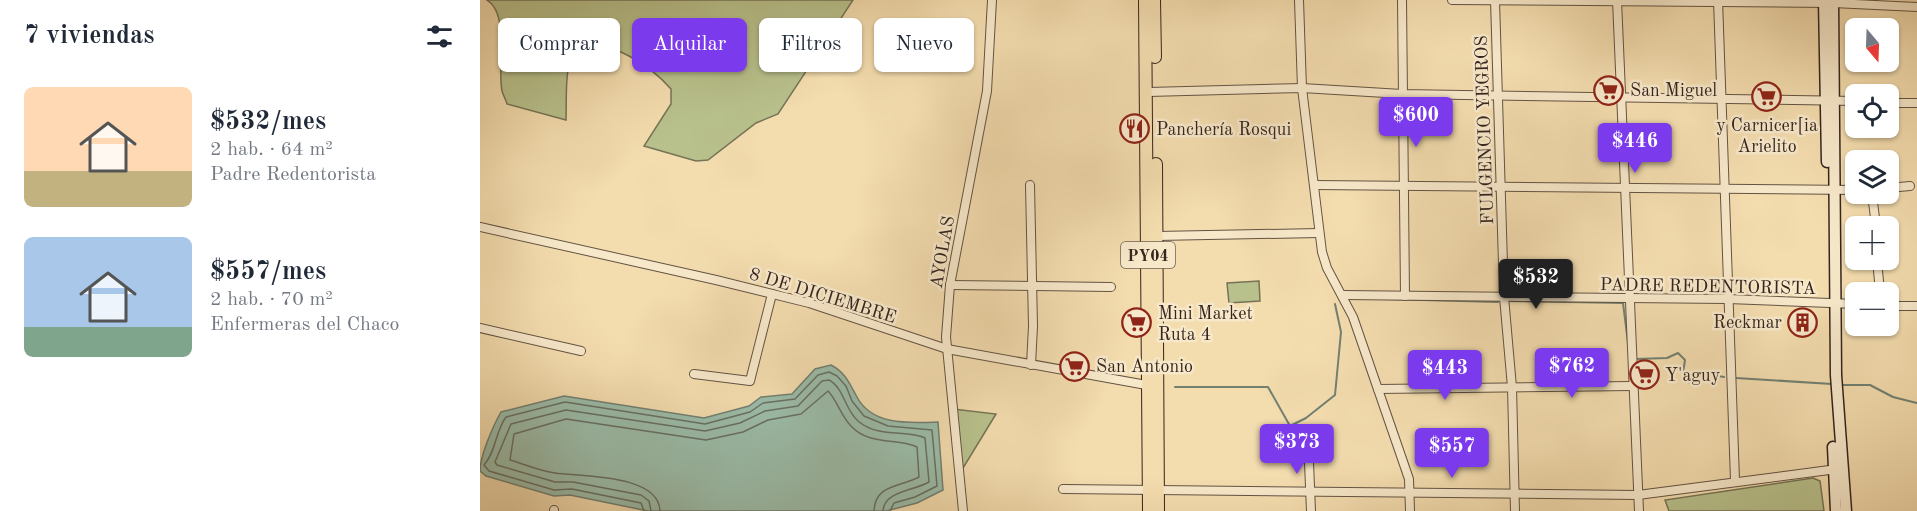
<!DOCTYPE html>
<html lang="es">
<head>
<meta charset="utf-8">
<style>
	body { margin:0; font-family:"Old Standard TT",serif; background:#f2f2f3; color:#1f2937; height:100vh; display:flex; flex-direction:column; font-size:22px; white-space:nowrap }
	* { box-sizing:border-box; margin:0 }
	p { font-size:20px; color:#747a83 }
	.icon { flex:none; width:33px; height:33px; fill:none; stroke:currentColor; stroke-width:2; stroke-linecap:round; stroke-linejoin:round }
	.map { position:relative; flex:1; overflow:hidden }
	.side { display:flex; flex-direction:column; background:#fff; width:480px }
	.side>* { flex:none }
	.banner { position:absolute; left:18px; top:18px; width:570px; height:54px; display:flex; gap:12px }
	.needle { width:39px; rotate:161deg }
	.controls { position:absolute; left:1365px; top:18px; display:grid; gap:12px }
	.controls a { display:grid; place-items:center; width:54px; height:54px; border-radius:9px; background:#fff; box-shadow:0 2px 4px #0004; font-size:30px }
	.price { position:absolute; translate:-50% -51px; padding:0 14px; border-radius:6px; background:#7c3aed; color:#fff; font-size:20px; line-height:39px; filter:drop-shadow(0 2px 3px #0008) }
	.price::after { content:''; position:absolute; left:50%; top:36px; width:18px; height:14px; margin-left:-9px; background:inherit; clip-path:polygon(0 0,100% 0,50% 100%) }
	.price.on { background:#222; color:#fff }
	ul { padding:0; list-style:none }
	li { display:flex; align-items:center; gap:18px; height:150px; padding:0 24px }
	li span { display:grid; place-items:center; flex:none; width:168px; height:120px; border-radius:9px; color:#555 }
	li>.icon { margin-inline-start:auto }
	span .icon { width:72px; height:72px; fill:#fffc; stroke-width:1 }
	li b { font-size:26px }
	h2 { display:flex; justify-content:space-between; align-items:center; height:72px; padding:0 24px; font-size:26px }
	.chip { padding:0 21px; border-radius:9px; background:#fff; box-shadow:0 2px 4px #0004; font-size:21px; line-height:54px }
	.chip.on { background:#7c3aed; color:#fff }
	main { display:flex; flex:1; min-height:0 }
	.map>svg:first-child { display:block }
	.green { fill:#b8c18c; stroke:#767356; stroke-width:1.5 }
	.water { fill:#9bbca9; stroke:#728072; stroke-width:1.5 }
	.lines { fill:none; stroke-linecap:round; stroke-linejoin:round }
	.shore { stroke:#687064; stroke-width:1.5 }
	.stream { stroke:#728072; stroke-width:2 }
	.street-casing { stroke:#645343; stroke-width:10 }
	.secondary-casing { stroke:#35251f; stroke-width:13 }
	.primary-casing { stroke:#35251f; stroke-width:14 }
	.street { stroke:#f7e8ca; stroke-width:8 }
	.secondary { stroke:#f7e8ca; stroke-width:10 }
	.primary { stroke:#f3dcae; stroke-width:12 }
	.labels { text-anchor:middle; stroke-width:5; stroke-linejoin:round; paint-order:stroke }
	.shield { fill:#f7e8ca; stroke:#6f6052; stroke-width:1.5 }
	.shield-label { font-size:16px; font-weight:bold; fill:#35251f }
	.poi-label { font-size:18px; fill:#35251f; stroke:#f7e8ca; text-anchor:start }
	.street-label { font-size:18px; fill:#35251f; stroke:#f7e8ca }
</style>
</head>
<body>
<main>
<section class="side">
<h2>7 viviendas<svg class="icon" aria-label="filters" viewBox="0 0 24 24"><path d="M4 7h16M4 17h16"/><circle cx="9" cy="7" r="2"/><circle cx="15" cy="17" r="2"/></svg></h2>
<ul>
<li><span style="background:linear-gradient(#ffd9b3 70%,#c2b280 0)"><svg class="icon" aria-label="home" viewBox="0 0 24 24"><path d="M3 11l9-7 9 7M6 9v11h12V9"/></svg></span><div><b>$532/mes</b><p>2 hab. · 64 m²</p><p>Padre Redentorista</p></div></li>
<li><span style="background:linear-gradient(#a9c7e8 75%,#7fa58c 0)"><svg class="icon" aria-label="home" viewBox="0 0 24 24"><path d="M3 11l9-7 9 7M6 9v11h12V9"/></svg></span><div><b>$557/mes</b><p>2 hab. · 70 m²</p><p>Enfermeras del Chaco</p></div></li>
</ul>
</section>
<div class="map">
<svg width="1437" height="511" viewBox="0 0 1437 511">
	<rect width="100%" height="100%" fill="#f3dcae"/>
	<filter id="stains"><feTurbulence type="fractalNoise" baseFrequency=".00333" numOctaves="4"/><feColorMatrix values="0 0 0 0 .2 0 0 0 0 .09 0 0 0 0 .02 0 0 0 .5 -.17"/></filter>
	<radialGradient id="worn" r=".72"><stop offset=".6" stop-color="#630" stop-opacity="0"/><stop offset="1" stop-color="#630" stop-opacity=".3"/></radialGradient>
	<g class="green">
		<path d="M7 0H373L298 114 276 123 228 160 216 161 164 146 191 104V89C171 66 131 40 99 43 83 61 87 97 86 120L27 104C26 100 23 95 22 91 17 68 30 14 7 0Z"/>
		<polygon points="779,281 780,301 749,303 747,283"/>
		<polygon points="473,409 516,414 480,473"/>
		<polygon points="1333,478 1340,481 1344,511 1189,511 1185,500"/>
	</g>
	<path class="water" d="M351 365C366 373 369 383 377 397 392 426 430 423 458 422L463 490 437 503 406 511H168L90 495 74 496 6 476 0 471C0 456 13 426 21 412L84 396 224 418 269 406 281 397 312 394 335 369Z"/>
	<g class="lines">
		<g class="shore">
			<path d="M164 511 161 503 92 489 74 490 9 471 4 465C16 452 15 432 26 417L85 402 225 424 270 412 283 403 315 399 338 375 349 372 357 376 366 386 372 401 384 416 408 426 452 430 457 486 435 497 414 503 410 511"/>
			<path d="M171 511 169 501 161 495 93 482H75L17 465 15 462 31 424 86 410 225 431 260 423 285 411 318 406 342 381 349 380C364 388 365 410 378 421 399 439 427 429 445 438L449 482C434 491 404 491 403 511"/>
			<path d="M180 511C179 474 102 477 75 473 60 471 44 464 30 460L34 434 86 419 226 440 263 432 288 420 321 414 348 391C357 400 361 416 371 426 389 446 418 438 437 447L439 477C421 487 395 484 394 511"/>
		</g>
		<g class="stream">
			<polyline points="903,299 1018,302"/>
			<polyline points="1030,301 1143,303 1150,359"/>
			<polyline points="1155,359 1187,358 1198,353 1205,360 1203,373 1205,381 1211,383 1226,374 1244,377"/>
			<polyline points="1256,378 1352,384"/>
			<polyline points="1361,385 1390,385 1413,397 1437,403"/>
			<polyline points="695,387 788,387 810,426 826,418 855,395 861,332 855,304"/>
		</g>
		<defs>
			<g id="street">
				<polyline points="819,0 822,88 842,252 847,268 873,317 929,479 930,511"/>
				<polyline points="922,0 925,296"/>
				<polyline points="972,0 1353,3 1437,7"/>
				<polyline points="1015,0 1024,297 1032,387 1035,511"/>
				<polyline points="1137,0 1159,511"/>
				<polyline points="1238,0 1255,480"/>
				<polyline points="668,92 822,88 922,94 1376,101"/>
				<polyline points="1408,103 1437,103"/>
				<polyline points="550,185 553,326 551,365"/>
				<polyline points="835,185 1376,190"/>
				<polyline points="1408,188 1430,186"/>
				<polyline points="1392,194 1396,226"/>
				<polyline points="0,227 236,280 329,303 467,349 672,386"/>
				<polyline points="677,236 839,233"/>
				<polyline points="1397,260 1400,292"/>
				<polyline points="470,285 631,287"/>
				<polyline points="863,295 1248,299 1376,304"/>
				<polyline points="1408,306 1437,306"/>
				<polyline points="0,328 101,351"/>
				<polyline points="214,374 270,381 292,294"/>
				<polyline points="898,389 1153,386"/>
				<polyline points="828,438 831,511"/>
				<polyline points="583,489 1158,495 1357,469"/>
				<polyline points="74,511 74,510"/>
				<polyline points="483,511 466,337 470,285 507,91 512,0"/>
			</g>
			<g id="secondary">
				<polyline points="1344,0 1347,162"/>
				<polyline points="1353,0 1356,375 1366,511"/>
				<polyline points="1353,447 1356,511"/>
			</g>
			<g id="primary">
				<polyline points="665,0 669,511"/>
				<polyline points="674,0 675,57"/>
				<polyline points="676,164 678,511"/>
			</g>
		</defs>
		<use href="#street" class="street-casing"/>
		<use href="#secondary" class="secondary-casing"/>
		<use href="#primary" class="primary-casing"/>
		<use href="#street" class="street"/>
		<use href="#secondary" class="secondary"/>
		<use href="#primary" class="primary"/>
	</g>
	<defs>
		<symbol id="supermarket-ring" viewBox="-11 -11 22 22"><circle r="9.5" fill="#f7e8ca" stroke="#8f2418" stroke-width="1.5"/><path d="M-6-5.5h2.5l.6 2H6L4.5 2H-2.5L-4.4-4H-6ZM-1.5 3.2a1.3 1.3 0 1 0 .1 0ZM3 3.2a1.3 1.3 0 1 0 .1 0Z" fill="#8f2418"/></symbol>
		<symbol id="restaurant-ring" viewBox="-11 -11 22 22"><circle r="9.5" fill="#f7e8ca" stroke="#8f2418" stroke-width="1.5"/><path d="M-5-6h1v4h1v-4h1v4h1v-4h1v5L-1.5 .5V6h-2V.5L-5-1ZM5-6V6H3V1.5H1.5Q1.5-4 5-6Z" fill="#8f2418"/></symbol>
		<symbol id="building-ring" viewBox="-11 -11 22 22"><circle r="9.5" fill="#f7e8ca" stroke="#8f2418" stroke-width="1.5"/><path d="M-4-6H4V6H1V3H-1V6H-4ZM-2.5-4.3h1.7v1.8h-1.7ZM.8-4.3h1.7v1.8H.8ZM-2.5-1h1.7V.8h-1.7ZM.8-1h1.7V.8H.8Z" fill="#8f2418"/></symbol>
	</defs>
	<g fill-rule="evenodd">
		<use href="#supermarket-ring" x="1112" y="74" width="33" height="33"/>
		<use href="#supermarket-ring" x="1270" y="80" width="33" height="33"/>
		<use href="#restaurant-ring" x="638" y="112" width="33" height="33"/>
		<use href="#building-ring" x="1306" y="306" width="33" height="33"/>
		<use href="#supermarket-ring" x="640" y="306" width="33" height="33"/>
		<use href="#supermarket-ring" x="578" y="350" width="33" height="33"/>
		<use href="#supermarket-ring" x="1148" y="358" width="33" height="33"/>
	</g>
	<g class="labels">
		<rect class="shield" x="641" y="242" width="54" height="26" rx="4.5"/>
		<g class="shield-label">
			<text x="668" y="261">PY04</text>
		</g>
		<g class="poi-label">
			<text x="1150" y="96">San Miguel</text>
			<text x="1287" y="131" text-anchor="middle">y Carnicer[ia<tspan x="1287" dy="21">Arielito</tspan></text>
			<text x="676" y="135">Panchería Rosqui</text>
			<text x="678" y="319">Mini Market<tspan x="678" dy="21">Ruta 4</tspan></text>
			<text x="1302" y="328" text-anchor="end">Reckmar</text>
			<text x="616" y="372">San Antonio</text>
			<text x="1185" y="381">Y'aguy</text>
		</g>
		<g class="street-label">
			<text transform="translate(1004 130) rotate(-92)" y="6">FULGENCIO YEGROS</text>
			<text transform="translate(462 252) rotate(-80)" y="6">AYOLAS</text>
			<text transform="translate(1228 286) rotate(1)" y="6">PADRE REDENTORISTA</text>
			<text transform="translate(343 295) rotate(17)" y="6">8 DE DICIEMBRE</text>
		</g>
	</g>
	<rect width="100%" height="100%" filter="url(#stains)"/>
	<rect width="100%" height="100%" fill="url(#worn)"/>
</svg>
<div class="controls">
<a><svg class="needle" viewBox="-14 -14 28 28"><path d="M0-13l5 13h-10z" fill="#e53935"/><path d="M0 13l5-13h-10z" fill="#747a83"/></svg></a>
<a><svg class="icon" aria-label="locate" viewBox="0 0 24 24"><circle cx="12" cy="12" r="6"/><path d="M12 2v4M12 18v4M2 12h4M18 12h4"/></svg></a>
<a><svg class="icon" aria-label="layers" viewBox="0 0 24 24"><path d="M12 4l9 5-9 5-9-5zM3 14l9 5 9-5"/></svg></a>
<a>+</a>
<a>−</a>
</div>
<b class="price" style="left:936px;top:148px">$600</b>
<b class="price" style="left:1155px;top:174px">$446</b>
<b class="price on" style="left:1056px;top:310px">$532</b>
<b class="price" style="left:1092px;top:399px">$762</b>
<b class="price" style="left:965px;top:401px">$443</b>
<b class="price" style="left:817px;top:475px">$373</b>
<b class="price" style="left:972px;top:479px">$557</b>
<div class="banner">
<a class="chip">Comprar</a>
<a class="chip on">Alquilar</a>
<a class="chip">Filtros</a>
<a class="chip">Nuevo</a>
</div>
</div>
</main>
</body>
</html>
